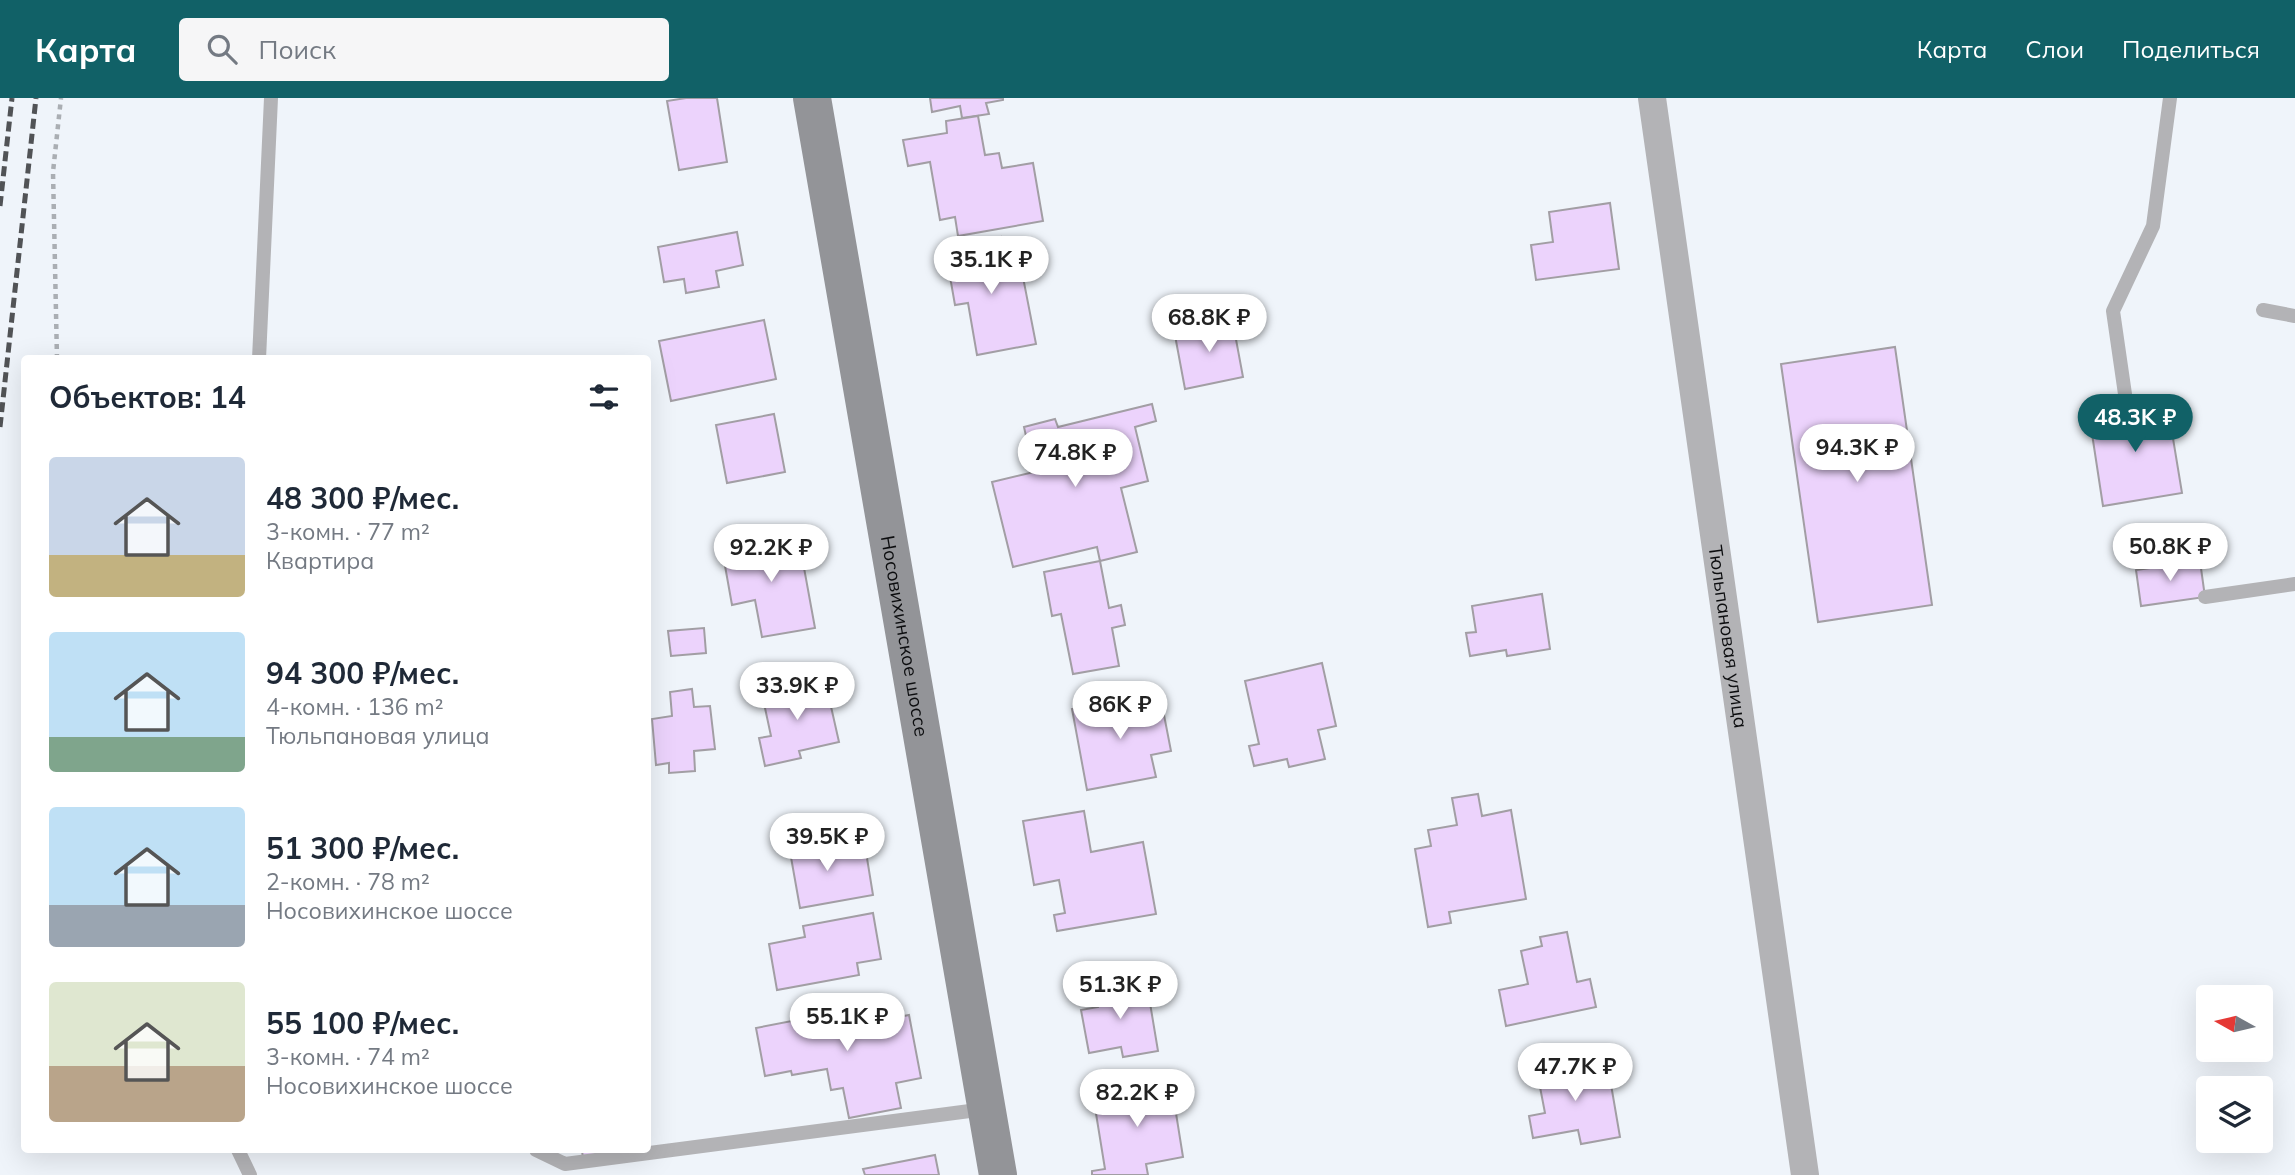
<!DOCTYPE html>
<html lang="ru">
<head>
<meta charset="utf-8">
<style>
	body { margin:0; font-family:Mulish,sans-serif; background:#f6f6f7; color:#1f2937; height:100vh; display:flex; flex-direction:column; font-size:26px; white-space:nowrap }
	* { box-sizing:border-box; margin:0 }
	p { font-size:23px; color:#747a83 }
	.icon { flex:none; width:38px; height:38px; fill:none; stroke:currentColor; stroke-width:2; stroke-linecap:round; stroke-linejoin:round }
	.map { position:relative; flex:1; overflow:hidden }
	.panel { position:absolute; left:21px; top:257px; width:630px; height:798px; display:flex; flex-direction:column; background:#fff; border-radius:7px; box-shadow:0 7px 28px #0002 }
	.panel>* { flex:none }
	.needle { width:46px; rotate:278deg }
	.tools { position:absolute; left:2196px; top:887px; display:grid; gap:14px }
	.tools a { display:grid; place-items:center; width:77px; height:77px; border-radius:7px; background:#fff; box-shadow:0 7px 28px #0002; font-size:35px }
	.price { position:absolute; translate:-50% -60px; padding:0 16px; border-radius:24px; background:#fff; color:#222; font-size:23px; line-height:46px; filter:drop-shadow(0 2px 4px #0008) }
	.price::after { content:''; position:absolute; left:50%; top:42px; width:21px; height:16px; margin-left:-10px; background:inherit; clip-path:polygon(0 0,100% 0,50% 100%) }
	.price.current { background:#116167; color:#fff }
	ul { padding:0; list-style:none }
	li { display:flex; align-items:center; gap:21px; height:175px; padding:0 28px }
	li span { display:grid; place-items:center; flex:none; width:196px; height:140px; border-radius:7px; color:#555 }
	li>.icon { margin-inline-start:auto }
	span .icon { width:84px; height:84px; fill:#fffc; stroke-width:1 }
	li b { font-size:30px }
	h2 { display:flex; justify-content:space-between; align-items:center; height:84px; padding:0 28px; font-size:30px }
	header { display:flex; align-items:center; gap:42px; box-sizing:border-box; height:98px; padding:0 35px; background:#116167; color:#fff }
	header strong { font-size:33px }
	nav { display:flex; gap:38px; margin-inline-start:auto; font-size:24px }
	.search { width:490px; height:63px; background:#f6f6f7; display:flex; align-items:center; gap:18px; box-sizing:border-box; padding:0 24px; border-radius:7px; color:#747a83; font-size:26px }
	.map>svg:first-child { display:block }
	.building { fill:#ecd3fc; stroke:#a29ea4; stroke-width:2 }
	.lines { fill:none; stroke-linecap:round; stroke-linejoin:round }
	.path { stroke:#aaaeb3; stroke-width:4.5; stroke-dasharray:5 5; stroke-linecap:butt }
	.lane { stroke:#b3b3b6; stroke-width:14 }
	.street { stroke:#b3b3b6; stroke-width:28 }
	.secondary { stroke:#939498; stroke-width:38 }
	.rail { stroke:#515356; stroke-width:5; stroke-dasharray:10 5; stroke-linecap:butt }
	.labels { text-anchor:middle; stroke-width:5; stroke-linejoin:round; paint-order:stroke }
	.street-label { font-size:19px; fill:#0c0d0f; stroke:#fff }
</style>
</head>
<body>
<header>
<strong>Карта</strong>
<div class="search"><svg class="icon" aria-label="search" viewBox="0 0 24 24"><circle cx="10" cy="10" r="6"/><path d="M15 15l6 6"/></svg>Поиск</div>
<nav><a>Карта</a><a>Слои</a><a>Поделиться</a></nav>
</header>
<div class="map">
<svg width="2295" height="1077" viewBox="0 0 2295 1077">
	<rect width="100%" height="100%" fill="#eff4fa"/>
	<g class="building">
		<polygon points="686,0 717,0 727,64 679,72 667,3"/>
		<polygon points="930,0 1003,0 1003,2 986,5 989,16 962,20 960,8 932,14"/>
		<polygon points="978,18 985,57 999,55 1002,70 1033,65 1043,123 958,138 955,119 940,122 930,64 908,68 903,42 947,35 946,23"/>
		<polygon points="1610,105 1619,171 1536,182 1531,147 1553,144 1549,114"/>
		<polygon points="737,134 743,167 716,173 719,189 686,195 684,181 664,184 658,149"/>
		<polygon points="1001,139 1008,176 1022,174 1036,246 977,257 968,205 955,207 945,150"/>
		<polygon points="1232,220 1243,279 1185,291 1174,232"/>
		<polygon points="764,222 776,281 671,303 659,243"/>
		<polygon points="1895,249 1932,507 1818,524 1781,266"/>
		<polygon points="2167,304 2182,395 2103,408 2089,316"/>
		<polygon points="1152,306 1156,323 1135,329 1148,383 1121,390 1137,454 1100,463 1097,449 1013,469 992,384 1034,374 1024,329 1055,321 1058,329"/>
		<polygon points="774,316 785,374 727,385 716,327"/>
		<polygon points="798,437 815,530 762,539 755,502 732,507 722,451"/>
		<polygon points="1100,463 1109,510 1121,507 1125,527 1112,530 1119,568 1073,576 1061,516 1052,518 1044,474"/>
		<polygon points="2200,463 2205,499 2141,508 2136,472"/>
		<polygon points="1542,496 1550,551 1507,558 1506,552 1470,558 1466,535 1476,534 1472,508"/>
		<polygon points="704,530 706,555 671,558 668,533"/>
		<polygon points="1322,565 1336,628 1318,632 1325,661 1289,669 1287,661 1254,668 1249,648 1259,646 1245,583"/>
		<polygon points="825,582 839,644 799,653 801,660 765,668 759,640 771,638 762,596"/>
		<polygon points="1145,588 1151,620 1164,617 1171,653 1151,657 1156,679 1087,692 1072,611 1136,599 1134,590"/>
		<polygon points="692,591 694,609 710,608 715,651 694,653 695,673 669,675 669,665 656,667 652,621 672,618 670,594"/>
		<polygon points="1478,696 1482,718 1511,712 1526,801 1449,814 1451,825 1428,829 1415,751 1431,748 1428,732 1457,727 1452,700"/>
		<polygon points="1084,713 1091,754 1143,744 1156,816 1057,833 1054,817 1065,815 1059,782 1034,787 1023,723"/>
		<polygon points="815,726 821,762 866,754 873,797 800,810 789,748 803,745 800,728"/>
		<polygon points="873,815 881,861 857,865 859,877 777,892 769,846 805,839 803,828"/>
		<polygon points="1567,834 1577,884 1590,881 1596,909 1506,928 1499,892 1528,886 1521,853 1542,848 1540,839"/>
		<polygon points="1132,880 1136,901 1149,899 1158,953 1123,959 1121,949 1089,955 1081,912 1098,909 1094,887"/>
		<polygon points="877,899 879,912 892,910 894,920 909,917 921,980 896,985 901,1010 849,1020 843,990 831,992 827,971 792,977 791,973 765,978 756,930 823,917 822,910"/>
		<polygon points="1559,959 1563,977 1608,969 1620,1039 1581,1046 1578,1032 1533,1040 1529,1018 1545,1015 1535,963"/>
		<polygon points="1171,984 1183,1059 1146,1066 1148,1077 1092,1077 1092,1073 1105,1071 1093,997"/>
		<polygon points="582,1052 634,1052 583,1061"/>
		<polygon points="935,1057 939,1077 865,1077 863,1071"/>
	</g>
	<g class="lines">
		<polyline class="path" points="57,261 53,74 61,0"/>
		<g class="lane">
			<polyline points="2263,212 2295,218"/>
			<polyline points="259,261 271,0"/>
			<polyline points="2127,310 2113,213 2153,128 2170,0"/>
			<polyline points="2205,499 2295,486"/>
			<polyline points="238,1052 250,1077"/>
			<polyline points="536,1052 565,1066 985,1011"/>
		</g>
		<path class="street" id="s1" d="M1652 0 1805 1077"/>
		<path class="secondary" id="s2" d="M812 0 998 1077"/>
		<g class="rail">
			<polyline points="0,108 12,0"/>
			<polyline points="0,329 36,0"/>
		</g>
	</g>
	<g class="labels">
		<g class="street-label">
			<text dy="7" stroke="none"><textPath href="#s1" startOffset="544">Тюльпановая улица</textPath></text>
			<text dy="7" stroke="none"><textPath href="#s2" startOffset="546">Носовихинское шоссе</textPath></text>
		</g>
	</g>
</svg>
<div class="tools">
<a><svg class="needle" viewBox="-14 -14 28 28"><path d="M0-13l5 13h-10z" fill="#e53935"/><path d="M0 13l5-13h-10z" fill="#747a83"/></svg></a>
<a><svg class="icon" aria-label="layers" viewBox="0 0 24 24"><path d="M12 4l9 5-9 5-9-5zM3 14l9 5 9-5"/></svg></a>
</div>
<b class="price" style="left:991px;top:198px">35.1K ₽</b>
<b class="price" style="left:1209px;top:256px">68.8K ₽</b>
<b class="price current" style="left:2135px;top:356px">48.3K ₽</b>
<b class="price" style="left:1857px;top:386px">94.3K ₽</b>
<b class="price" style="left:1075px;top:391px">74.8K ₽</b>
<b class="price" style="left:2170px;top:485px">50.8K ₽</b>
<b class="price" style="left:771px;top:486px">92.2K ₽</b>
<b class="price" style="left:797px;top:624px">33.9K ₽</b>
<b class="price" style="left:1120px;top:643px">86K ₽</b>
<b class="price" style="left:827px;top:775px">39.5K ₽</b>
<b class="price" style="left:1120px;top:923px">51.3K ₽</b>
<b class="price" style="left:847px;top:955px">55.1K ₽</b>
<b class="price" style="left:1575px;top:1005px">47.7K ₽</b>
<b class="price" style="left:1137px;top:1031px">82.2K ₽</b>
<section class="panel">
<h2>Объектов: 14<svg class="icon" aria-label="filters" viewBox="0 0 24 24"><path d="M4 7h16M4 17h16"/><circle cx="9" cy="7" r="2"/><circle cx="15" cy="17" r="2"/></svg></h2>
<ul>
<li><span style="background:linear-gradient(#c9d6e8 70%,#c2b280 0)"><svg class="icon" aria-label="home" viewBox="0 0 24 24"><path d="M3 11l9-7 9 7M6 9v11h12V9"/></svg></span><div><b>48 300 ₽/мес.</b><p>3-комн. · 77 m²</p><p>Квартира</p></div></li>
<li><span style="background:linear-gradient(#bfe0f5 75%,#7fa58c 0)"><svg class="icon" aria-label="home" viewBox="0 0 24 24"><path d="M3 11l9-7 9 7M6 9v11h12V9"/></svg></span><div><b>94 300 ₽/мес.</b><p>4-комн. · 136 m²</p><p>Тюльпановая улица</p></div></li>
<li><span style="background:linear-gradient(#bfe0f5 70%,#9aa5b1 0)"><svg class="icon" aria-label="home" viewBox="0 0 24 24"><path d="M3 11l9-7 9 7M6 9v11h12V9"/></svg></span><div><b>51 300 ₽/мес.</b><p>2-комн. · 78 m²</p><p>Носовихинское шоссе</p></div></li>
<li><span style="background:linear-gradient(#dfe7d0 60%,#b9a48a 0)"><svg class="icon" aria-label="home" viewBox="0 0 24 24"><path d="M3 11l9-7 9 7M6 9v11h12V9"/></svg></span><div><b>55 100 ₽/мес.</b><p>3-комн. · 74 m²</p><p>Носовихинское шоссе</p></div></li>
</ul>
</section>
</div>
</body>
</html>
